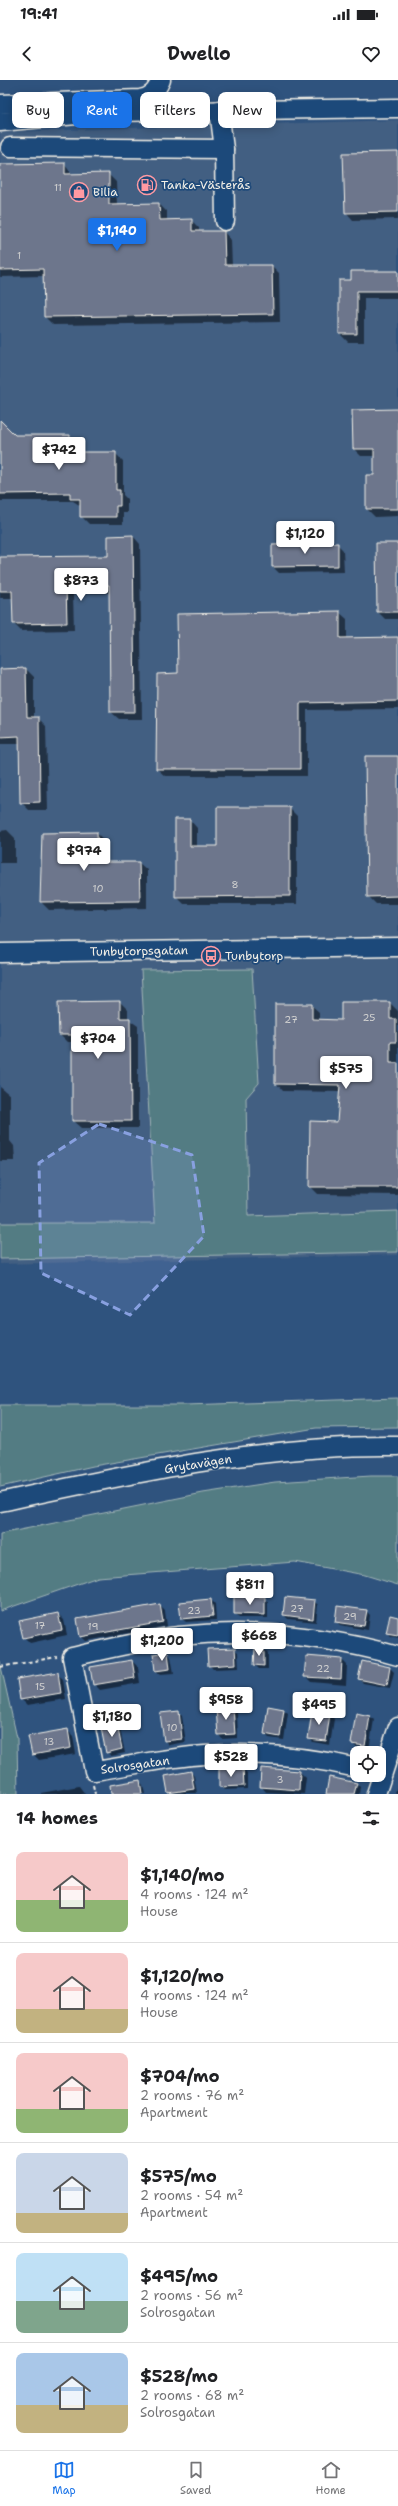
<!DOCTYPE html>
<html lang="en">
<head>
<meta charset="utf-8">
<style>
	body { margin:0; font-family:"Shantell Sans",sans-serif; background:#f6f6f6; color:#202124; height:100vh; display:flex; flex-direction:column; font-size:15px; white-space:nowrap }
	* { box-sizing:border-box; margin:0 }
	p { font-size:13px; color:#757577 }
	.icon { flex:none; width:22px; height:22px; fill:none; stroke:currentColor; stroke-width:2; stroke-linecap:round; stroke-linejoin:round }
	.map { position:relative; height:1714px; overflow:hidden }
	.panel { display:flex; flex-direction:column; background:#fff; flex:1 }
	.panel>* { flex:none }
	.top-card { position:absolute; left:12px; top:12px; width:374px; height:36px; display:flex; gap:8px }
	.buttons { position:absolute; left:350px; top:1666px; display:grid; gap:8px }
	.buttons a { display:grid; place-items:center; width:36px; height:36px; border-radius:8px; background:#fff; box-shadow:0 2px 10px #0003; font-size:20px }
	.price { position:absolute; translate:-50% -34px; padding:0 9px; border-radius:4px; background:#fff; color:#222; font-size:13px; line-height:26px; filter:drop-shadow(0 1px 2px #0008) }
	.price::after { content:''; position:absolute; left:50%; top:24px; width:12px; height:9px; margin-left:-6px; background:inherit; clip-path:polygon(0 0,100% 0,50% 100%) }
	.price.current { background:#1a73e8; color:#fff }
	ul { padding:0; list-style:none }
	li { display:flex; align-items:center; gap:12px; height:100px; padding:0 16px }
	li+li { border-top:1px solid #e0e0e0 }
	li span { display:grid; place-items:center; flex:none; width:112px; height:80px; border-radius:8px; color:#555 }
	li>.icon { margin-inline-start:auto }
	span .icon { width:48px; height:48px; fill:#fffc; stroke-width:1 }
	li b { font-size:17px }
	h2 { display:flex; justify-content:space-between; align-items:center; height:48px; padding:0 16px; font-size:17px }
	.chip { padding:0 14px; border-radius:8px; background:#fff; box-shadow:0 2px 10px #0003; font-size:14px; line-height:36px }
	.chip.current { background:#1a73e8; color:#fff }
	.status { display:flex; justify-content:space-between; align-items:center; height:28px; padding:0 20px; background:#fff; direction:ltr }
	.status svg { height:11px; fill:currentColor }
	header { display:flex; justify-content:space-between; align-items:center; height:52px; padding:0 16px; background:#fff; font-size:18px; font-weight:700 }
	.tabs { display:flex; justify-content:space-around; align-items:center; height:56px; border-top:1px solid #e0e0e0; background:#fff; font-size:11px; color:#757577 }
	.tabs a { display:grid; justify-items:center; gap:2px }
	.tabs .current { color:#1a73e8 }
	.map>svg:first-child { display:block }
	.built { fill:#425e82 }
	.green { fill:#527b83; stroke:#a3b6b6 }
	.shadow { fill:#0007 }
	.building { fill:#6d768c; stroke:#f4f1e8 }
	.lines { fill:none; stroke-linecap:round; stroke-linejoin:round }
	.minor-casing { stroke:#f4f1e8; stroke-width:21 }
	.path { stroke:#f4f1e8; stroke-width:2; stroke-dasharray:4 3; stroke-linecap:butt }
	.minor { stroke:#1f4a7a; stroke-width:18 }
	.marked { fill:#88a0e0; fill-opacity:0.2; stroke:#88a0e0; stroke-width:3; stroke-dasharray:8 5; stroke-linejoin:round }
	.labels { text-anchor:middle; stroke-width:3.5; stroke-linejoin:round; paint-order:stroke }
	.number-label { font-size:10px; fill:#d2d2d1 }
	.poi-label { font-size:12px; fill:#f4f1e8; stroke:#1f4a7a; text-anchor:start }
	.street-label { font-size:12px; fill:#f4f1e8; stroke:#1f4a7a }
</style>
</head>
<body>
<div class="status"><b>19:41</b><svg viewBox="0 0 49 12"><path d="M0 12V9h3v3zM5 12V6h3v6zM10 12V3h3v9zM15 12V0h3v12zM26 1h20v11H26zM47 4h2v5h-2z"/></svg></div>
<header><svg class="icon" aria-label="back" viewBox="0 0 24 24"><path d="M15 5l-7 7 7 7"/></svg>Dwello<svg class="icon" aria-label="heart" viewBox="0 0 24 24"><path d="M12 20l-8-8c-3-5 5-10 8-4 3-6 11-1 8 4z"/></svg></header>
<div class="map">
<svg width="398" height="1714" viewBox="0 0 398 1714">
	<rect width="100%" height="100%" fill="#2f537e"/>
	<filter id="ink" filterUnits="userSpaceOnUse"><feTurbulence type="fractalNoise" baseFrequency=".025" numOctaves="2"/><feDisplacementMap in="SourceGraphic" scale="8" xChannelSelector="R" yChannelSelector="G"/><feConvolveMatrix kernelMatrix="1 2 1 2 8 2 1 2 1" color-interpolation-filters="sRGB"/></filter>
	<g filter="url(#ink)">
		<polygon class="built" points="398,40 398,1175 0,1184 0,52"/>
		<g class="green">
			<polygon points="252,889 259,1003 246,1018 248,1136 398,1131 398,1172 0,1179 0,1143 155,1143 141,890"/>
			<polygon points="398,1318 398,1347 316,1348 93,1386 0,1407 0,1325 185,1325"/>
			<polygon points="371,1396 398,1396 398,1505 365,1495 295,1482 98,1497 0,1531 0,1454 203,1413 275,1402"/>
			<polygon points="0,1582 17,1658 18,1714 0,1714"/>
		</g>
		<g class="shadow">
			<polygon points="398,73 398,139 353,140 346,132"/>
			<polygon points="64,84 72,94 108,94 116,102 117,125 159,124 167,132 167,141 191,140 199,148 199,152 224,152 231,160 232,186 272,186 279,193 280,242 53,245 45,237 44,196 0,197 0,85"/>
			<polygon points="398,192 398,218 364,218 364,262 348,262 340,254 352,201"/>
			<polygon points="398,330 398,436 375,437 367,429 375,396 375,376 361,376 354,369"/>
			<polygon points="0,344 14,356 70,356 77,363 77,373 115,373 123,381 123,415 127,419 127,433 123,433 123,444 89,444 81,436 81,426 73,421 0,421"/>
			<polygon points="133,456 140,464 142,639 119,639 111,632 110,513 73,513 74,550 21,551 14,544 13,518 0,518 0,477 109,477"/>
			<polygon points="337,464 343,470 344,492 279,493 273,487 273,466"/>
			<polygon points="398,464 398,539 385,539 378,532"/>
			<polygon points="339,532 347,539 347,558 398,558 398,629 307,630 307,696 165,696 157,689 179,594"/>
			<polygon points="26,589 34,597 34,638 38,638 46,646 48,730 29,730 21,722 20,664 0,664 0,590"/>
			<polygon points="398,677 398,824 376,824 368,816"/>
			<polygon points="289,728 297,736 297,824 184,824 176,816 190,740 197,748 197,767 218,767"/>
			<polygon points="7,750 15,758 15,783 0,783 0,751"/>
			<polygon points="97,753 104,761 105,783 139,783 147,790 147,828 49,830 41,822 41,784"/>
			<polygon points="120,922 128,930 128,939 138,946 138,1048 81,1048 73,1041 73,962 67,962 60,955"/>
			<polygon points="342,923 390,923 398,931 398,1115 318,1114 310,1106 338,1043 341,1012 283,1011 276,1003 311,925 319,932 319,940 342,941"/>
			<polygon points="0,1007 10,1015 10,1061 14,1066 15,1081 0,1081"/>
			<polygon points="264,1518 268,1522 268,1538 239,1538 235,1534"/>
			<polygon points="211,1520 215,1524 216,1540 186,1542 182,1539"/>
			<polygon points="314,1521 318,1525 316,1542 288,1539 284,1535"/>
			<polygon points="160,1526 165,1531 167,1546 86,1561 81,1556"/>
			<polygon points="366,1531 370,1535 368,1550 340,1545 336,1541"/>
			<polygon points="58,1534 64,1540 67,1555 30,1563 24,1557"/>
			<polygon points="398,1538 398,1558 391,1556 387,1553"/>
			<polygon points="234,1569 238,1572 239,1588 213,1589 209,1585"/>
			<polygon points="264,1569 268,1573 268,1589 259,1589 255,1585"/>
			<polygon points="167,1573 171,1577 174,1593 160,1594 156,1591"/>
			<polygon points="342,1580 347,1585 346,1605 311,1602 305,1596"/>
			<polygon points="132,1581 138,1587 140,1603 100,1610 94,1604"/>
			<polygon points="363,1582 390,1588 394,1592 390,1608 363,1603 360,1599"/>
			<polygon points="57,1594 63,1599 66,1619 27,1625 21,1619"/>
			<polygon points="233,1628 237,1632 238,1658 222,1659 219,1655"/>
			<polygon points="284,1630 288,1633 284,1660 269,1658 265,1654"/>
			<polygon points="178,1632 182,1636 186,1662 169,1665 165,1661"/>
			<polygon points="330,1635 334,1639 330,1665 313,1662 309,1658"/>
			<polygon points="370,1636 374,1640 369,1669 356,1667 352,1663"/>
			<polygon points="116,1645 120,1649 125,1673 111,1676 107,1672"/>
			<polygon points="67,1650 73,1656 76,1674 39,1680 33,1674"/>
			<polygon points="243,1689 247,1693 247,1709 224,1710 220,1706"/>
			<polygon points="191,1692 194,1696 197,1713 169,1713"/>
			<polygon points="300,1692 306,1698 304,1714 266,1712 261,1706"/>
			<polygon points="139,1701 143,1705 145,1714 112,1714"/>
			<polygon points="356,1703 360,1707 359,1714 327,1714"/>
			<polygon points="79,1706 85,1714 41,1714 41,1713"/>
			<polygon points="398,1706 398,1714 397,1714 395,1712"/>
		</g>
		<g class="building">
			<polygon points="398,72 398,132 345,133 343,73"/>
			<polygon points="65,83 65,94 109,93 109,124 159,123 160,140 192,139 192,151 224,151 225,185 272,185 273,234 44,237 43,189 0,190 0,84"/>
			<polygon points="351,191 398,191 398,211 357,211 357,254 339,254 339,200 351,200"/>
			<polygon points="398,329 398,429 366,429 366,395 374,395 374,369 353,369 352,330"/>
			<polygon points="0,340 15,355 70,355 70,372 116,372 116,410 120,410 120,426 116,426 116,437 80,437 80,419 70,419 70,413 0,414"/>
			<polygon points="133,455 135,632 110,632 109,505 66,506 67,543 13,544 12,511 0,511 0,477 108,476 108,456"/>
			<polygon points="338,463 338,486 272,487 272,465"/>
			<polygon points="376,463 398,463 398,532 377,532"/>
			<polygon points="340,531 340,558 398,557 398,621 300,623 300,689 156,689 157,594 178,593 177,534"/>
			<polygon points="26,588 27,637 39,637 40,722 20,723 19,656 0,657 0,589"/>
			<polygon points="365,676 398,676 398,816 367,817"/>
			<polygon points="217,727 290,727 290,816 175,817 175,739 190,739 190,766 217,766"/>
			<polygon points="97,752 98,782 139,782 140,821 40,822 42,753"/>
			<polygon points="120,921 120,938 130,938 131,1041 72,1041 72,955 59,955 58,922"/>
			<polygon points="341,922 390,922 390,939 396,939 396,962 390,962 390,983 398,983 398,1107 309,1107 310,1041 337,1042 340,1005 275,1004 275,924 312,924 312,939 341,940"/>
			<polygon points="234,1516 265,1517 265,1535 234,1534"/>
			<polygon points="285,1517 315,1520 313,1539 283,1535"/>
			<polygon points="211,1519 213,1536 181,1539 179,1522"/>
			<polygon points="160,1524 163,1542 80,1557 77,1539"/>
			<polygon points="337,1526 367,1530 364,1546 335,1542"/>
			<polygon points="58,1533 62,1550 23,1558 19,1541"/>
			<polygon points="390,1535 398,1537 398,1555 386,1553"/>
			<polygon points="235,1568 236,1584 208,1586 207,1569"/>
			<polygon points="255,1568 264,1568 264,1586 254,1585"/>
			<polygon points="168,1572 170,1589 155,1591 153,1574"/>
			<polygon points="306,1576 342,1579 341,1599 304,1597"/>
			<polygon points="132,1580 135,1598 93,1605 90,1587"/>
			<polygon points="362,1581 390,1587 387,1605 358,1599"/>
			<polygon points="58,1592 61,1613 20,1620 17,1599"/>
			<polygon points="268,1626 284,1629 280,1657 264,1654"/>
			<polygon points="233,1627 235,1654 218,1655 216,1628"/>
			<polygon points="179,1631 182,1659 164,1661 160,1633"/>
			<polygon points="312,1631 330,1634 326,1661 308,1659"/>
			<polygon points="356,1633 370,1636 365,1666 351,1664"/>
			<polygon points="117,1644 122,1669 106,1673 101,1648"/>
			<polygon points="68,1649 71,1668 32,1675 28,1656"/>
			<polygon points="243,1688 244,1706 219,1707 219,1689"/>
			<polygon points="261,1688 300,1691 299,1710 260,1707"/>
			<polygon points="191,1691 194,1709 168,1713 165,1696"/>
			<polygon points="329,1697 357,1703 354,1714 326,1714"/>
			<polygon points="140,1700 142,1714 111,1714 110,1705"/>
		</g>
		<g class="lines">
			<defs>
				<g id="minor">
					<path d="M0 24 140 19C152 17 156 11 161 0"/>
					<polyline points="219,30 224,69 225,141"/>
					<polyline points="0,42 109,32 398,28"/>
					<polyline points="10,67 224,69"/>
					<polyline points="0,873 398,867"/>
					<path d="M0 1422C130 1394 264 1364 398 1366"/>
					<path d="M357 1688C307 1676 257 1672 205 1675 168 1677 130 1686 94 1691L72 1577C107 1569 143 1560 179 1556 253 1548 326 1556 398 1576"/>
					<polyline points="376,1714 398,1647"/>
				</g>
			</defs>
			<use href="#minor" class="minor-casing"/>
			<g class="path">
				<polyline points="0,1587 57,1577"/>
				<polyline points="93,1705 95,1714"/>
			</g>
			<use href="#minor" class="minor"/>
		</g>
	</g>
	<path class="marked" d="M99 1044 192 1075 204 1156 130 1235 41 1193 39 1083Z"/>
	<defs>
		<symbol id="fuel-ring" viewBox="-11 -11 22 22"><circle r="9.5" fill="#1f4a7a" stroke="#ff9aa2" stroke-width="1.5"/><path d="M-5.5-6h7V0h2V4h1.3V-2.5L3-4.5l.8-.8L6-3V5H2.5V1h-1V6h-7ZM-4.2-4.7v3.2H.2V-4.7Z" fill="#ff9aa2"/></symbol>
		<symbol id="shop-ring" viewBox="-11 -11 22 22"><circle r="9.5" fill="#1f4a7a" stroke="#ff9aa2" stroke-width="1.5"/><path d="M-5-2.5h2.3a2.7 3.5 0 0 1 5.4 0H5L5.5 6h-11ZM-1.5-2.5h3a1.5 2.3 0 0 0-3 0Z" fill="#ff9aa2"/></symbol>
		<symbol id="bus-ring" viewBox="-11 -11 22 22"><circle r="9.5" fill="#1f4a7a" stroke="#ff9aa2" stroke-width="1.5"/><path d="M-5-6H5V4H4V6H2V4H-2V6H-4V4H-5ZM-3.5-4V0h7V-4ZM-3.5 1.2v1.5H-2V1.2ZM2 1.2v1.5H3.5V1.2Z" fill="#ff9aa2"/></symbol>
	</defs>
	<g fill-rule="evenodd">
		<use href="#fuel-ring" x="136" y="94" width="22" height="22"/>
		<use href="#shop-ring" x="68" y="101" width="22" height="22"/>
		<use href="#bus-ring" x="200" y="865" width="22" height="22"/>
	</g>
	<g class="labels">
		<g class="number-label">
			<text x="58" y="111">11</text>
			<text x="19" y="179">1</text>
			<text x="235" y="808">8</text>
			<text x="98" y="812">10</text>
			<text x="369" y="941">25</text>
			<text x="291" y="943">27</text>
			<text x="297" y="1532">27</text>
			<text x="194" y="1534">23</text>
			<text x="350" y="1540">29</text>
			<text x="40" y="1549">17</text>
			<text x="93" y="1550">19</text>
			<text x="323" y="1592">22</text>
			<text x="40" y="1610">15</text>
			<text x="172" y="1651">10</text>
			<text x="49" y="1665">13</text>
			<text x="280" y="1703">3</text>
		</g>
		<g class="poi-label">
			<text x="161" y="109">Tanka-Västerås</text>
			<text x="93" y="116">Bilia</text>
			<text x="225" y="880">Tunbytorp</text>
		</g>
		<g class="street-label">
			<text transform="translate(139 871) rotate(-1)" y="4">Tunbytorpsgatan</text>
			<text transform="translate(198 1384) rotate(-9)" y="4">Grytavägen</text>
			<text transform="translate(135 1685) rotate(-8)" y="4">Solrosgatan</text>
		</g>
	</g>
</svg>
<div class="buttons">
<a><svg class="icon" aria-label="locate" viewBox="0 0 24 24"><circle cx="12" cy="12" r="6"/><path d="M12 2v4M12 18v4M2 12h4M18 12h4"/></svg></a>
</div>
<b class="price current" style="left:117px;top:172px">$1,140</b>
<b class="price" style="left:59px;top:391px">$742</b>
<b class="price" style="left:305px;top:475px">$1,120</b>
<b class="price" style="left:81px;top:522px">$873</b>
<b class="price" style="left:84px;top:792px">$974</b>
<b class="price" style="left:98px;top:980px">$704</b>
<b class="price" style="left:346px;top:1010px">$575</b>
<b class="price" style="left:250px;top:1526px">$811</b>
<b class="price" style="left:259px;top:1577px">$668</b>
<b class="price" style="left:162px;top:1582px">$1,200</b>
<b class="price" style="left:226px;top:1641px">$958</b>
<b class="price" style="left:319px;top:1646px">$495</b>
<b class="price" style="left:112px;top:1658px">$1,180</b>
<b class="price" style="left:231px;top:1698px">$528</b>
<div class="top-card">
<a class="chip">Buy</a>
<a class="chip current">Rent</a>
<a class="chip">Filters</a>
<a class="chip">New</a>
</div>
</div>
<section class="panel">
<h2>14 homes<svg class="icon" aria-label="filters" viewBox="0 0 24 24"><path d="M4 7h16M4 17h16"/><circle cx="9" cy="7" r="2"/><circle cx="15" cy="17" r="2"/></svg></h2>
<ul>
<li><span style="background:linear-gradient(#f6c9c9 60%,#8fb573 0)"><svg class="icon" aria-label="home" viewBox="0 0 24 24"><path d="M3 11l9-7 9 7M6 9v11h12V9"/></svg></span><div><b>$1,140/mo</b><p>4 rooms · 124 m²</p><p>House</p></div></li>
<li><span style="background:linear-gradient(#f6c9c9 70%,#c2b280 0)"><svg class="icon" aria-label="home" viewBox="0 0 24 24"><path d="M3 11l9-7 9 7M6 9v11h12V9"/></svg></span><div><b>$1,120/mo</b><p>4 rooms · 124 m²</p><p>House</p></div></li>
<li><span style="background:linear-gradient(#f6c9c9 70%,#8fb573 0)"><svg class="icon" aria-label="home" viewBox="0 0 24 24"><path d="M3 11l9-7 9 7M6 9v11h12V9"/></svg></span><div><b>$704/mo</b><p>2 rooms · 76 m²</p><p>Apartment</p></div></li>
<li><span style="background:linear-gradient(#c9d6e8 75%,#c2b280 0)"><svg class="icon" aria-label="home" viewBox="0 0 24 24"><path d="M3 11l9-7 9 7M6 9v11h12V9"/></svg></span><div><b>$575/mo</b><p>2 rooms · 54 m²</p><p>Apartment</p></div></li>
<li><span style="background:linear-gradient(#bfe0f5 60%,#7fa58c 0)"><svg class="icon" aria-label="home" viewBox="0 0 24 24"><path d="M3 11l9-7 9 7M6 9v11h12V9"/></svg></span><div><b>$495/mo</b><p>2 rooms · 56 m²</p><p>Solrosgatan</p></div></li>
<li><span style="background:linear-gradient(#a9c7e8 65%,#c2b280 0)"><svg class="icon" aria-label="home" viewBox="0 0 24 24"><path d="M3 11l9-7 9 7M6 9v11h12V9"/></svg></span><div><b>$528/mo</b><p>2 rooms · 68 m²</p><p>Solrosgatan</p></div></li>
</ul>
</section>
<nav class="tabs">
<a class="current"><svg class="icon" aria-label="map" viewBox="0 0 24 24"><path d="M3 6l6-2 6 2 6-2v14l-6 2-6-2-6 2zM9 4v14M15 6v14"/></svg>Map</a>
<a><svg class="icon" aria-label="saved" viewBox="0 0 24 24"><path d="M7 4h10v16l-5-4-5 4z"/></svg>Saved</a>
<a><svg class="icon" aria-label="home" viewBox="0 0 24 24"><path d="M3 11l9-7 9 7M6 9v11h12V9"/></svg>Home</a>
</nav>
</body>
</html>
